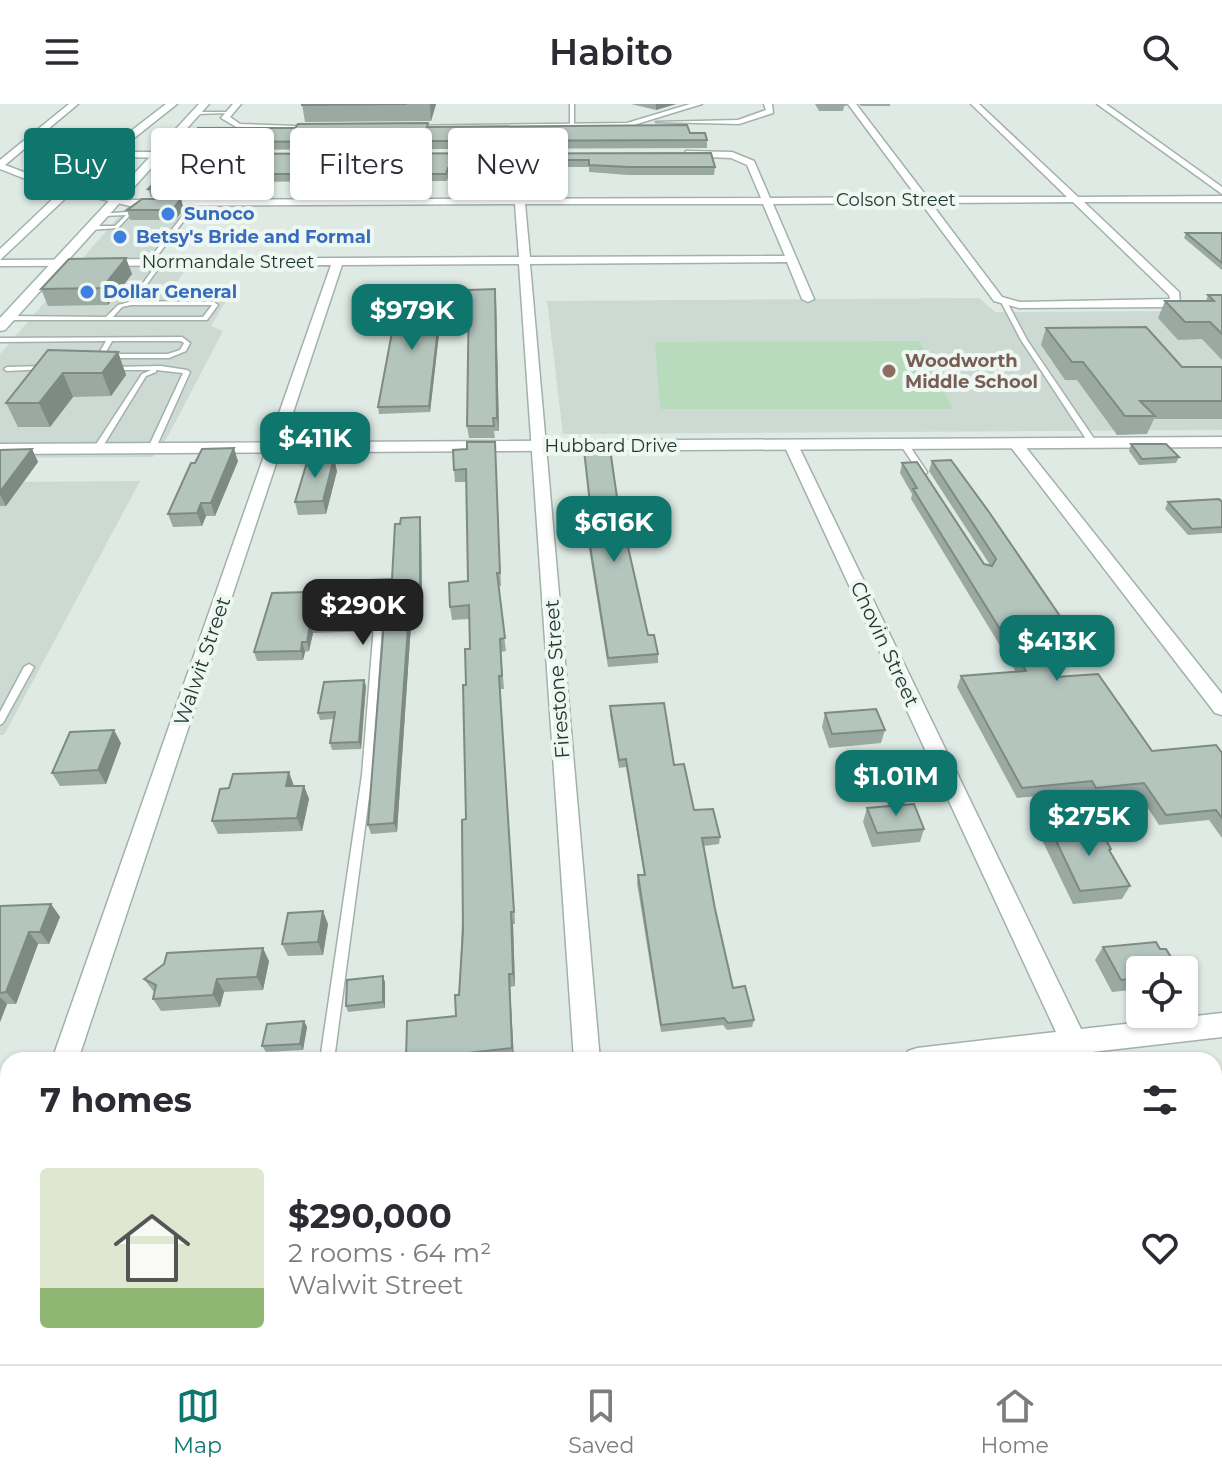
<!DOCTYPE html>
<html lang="en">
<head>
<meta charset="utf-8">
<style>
	body { margin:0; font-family:Montserrat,sans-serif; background:#f7f7f7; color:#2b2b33; height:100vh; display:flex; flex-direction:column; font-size:30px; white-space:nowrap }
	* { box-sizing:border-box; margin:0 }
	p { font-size:26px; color:#7c7c81 }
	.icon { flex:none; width:44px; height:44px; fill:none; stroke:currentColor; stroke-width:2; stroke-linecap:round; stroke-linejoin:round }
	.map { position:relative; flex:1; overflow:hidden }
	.drawer { position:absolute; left:0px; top:948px; width:1222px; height:312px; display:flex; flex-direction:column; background:#fff; border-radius:24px 24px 0 0; box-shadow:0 2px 6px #0004 }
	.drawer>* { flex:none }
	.top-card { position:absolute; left:24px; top:24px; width:800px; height:72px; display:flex; gap:16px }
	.controls { position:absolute; left:1126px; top:852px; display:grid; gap:16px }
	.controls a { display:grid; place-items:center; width:72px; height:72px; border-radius:8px; background:#fff; box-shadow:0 2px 6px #0004; font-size:40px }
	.price { position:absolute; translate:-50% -68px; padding:0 18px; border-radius:16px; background:#0f766e; color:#fff; font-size:26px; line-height:52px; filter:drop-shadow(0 2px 4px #0008) }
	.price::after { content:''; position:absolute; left:50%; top:48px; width:24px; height:18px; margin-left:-12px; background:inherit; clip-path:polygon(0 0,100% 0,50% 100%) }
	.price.active { background:#222; color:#fff }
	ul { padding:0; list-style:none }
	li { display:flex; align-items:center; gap:24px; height:200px; padding:0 40px }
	li span { display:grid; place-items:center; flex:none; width:224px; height:160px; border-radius:8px; color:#555 }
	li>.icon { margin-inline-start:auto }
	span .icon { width:96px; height:96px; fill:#fffc; stroke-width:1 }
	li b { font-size:34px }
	h2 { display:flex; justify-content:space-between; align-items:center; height:96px; padding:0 40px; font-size:34px }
	.pill { padding:0 28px; border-radius:8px; background:#fff; box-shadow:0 2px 6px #0004; font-size:28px; line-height:72px }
	.pill.active { background:#0f766e; color:#fff }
	header { display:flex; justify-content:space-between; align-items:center; height:104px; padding:0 40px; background:#fff; font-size:36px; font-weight:600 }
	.tab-bar { display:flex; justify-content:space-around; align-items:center; height:112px; border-top:2px solid #e1e1e2; background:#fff; font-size:22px; color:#7c7c81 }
	.tab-bar a { display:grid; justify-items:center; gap:4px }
	.tab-bar .active { color:#0f766e }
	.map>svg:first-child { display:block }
	.built { fill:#cddad3 }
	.green { fill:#b8dbbe }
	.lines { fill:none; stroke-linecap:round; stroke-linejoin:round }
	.service-casing { stroke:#a2b1aa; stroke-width:3 }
	.minor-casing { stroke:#a2b1aa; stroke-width:3 }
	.tertiary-casing { stroke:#a2b1aa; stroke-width:3 }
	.secondary-casing { stroke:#9eb5ab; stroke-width:3 }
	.service { fill:#fff; fill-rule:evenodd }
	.minor { fill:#fff; fill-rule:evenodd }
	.tertiary { fill:#fff; fill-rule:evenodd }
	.secondary { fill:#fff; fill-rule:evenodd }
	.wall { fill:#9ba9a3 }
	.shaded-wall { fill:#7e8a84 }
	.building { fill:#b4c5bd; stroke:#7e8a84; stroke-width:2 }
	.shop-dot { fill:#3f7fe0; stroke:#eff7f2; stroke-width:3 }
	.education-dot { fill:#8d6e63; stroke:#eff7f2; stroke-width:3 }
	.labels { text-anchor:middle; stroke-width:8; stroke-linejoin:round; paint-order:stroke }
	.far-street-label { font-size:18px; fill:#203930; stroke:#eff7f2 }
	.far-shop-label { font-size:18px; font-weight:bold; fill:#366cbe; stroke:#eff7f2; text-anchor:start }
	.far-education-label { font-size:18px; font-weight:bold; fill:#785e54; stroke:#eff7f2; text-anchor:start }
	.street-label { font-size:20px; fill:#203930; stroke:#eff7f2 }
</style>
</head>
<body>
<header><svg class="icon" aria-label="menu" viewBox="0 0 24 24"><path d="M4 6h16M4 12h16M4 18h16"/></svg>Habito<svg class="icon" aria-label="search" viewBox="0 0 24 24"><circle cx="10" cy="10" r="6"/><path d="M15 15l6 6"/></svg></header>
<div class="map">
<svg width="1222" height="1260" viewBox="0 0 1222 1260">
	<rect width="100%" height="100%" fill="#dfeae4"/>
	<g class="built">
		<polygon points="197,102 152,162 188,162 165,195 227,195 211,222 223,227 167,334 153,353 0,354 0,250 127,103"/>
		<polygon points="979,194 995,208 1181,207 1198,202 1202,197 1222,197 1222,326 563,330 547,197"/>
		<polygon points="140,377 4,631 0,631 0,378"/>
	</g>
	<polygon class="green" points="920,237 953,305 660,305 655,238"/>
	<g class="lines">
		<defs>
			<g id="service">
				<polygon points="570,0 574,0 574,21 572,22 570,21"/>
				<polygon points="195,8 230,8 232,9 194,10"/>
				<polygon points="193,98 197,99 152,159 148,159 148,157"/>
				<polygon points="139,104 141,106 132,109 118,124 90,126 87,124 90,122 115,122 126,111 102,112 100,110 127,108"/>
				<path d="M160 156 163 158 135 197 214 198 218 201 207 216H8L5 214 8 212 106 213 118 201 129 198ZM131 201H212L203 213H113L122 203Z"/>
				<polygon points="1004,196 1007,198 1027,236 1097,339 1096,341 1090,341 1021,236 1001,198"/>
				<path d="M182 233 190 239 186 247 169 254H105L98 251 106 237 0 238V234ZM112 237H181L184 239 180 246 168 250H105Z"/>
				<polygon points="45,262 48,264 47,265 7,267 4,265 7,263"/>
				<polygon points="161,262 187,266 190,268 155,346 148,344 183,269 156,266 156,268 146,272 100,347 94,347 93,345 142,270 151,266 113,266 110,264 111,263"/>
				<polygon points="901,338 907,338 927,368 926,370 920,370 900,340"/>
				<polygon points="378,518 382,521 372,671 334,956 320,956 362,671 374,521"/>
				<polygon points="29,560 34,563 3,619 0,621 0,608 24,563"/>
				<polygon points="281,1252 297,1252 296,1260 280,1260"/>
			</g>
			<g id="minor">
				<path d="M69 0H78L5 61 47 77 130 96 761 94 747 61 731 54 683 52 686 47 732 48 754 57 770 94 917 93 848 0H856L927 93H1067L971 0H979L1078 93 1222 92V98H1084L1179 188 1180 199 1165 203 1019 204 994 197 921 99 773 100 814 195 808 198 802 195 787 158 530 160 600 956H574L519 160 342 161 78 956H52L331 161 0 162V156L519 153 515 100 130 102 41 81 0 65V56ZM1073 98 1169 191 1170 195 1020 198 1002 193 931 99ZM525 100H763L785 152 530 153Z"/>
				<polygon points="233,0 241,0 230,13 240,20 324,23 320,25 238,24 221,14"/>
				<polygon points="690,0 702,0 627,23 400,24 396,22 627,19"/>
				<polygon points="764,0 772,0 773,9 739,20 656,18 738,16 766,6"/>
				<polygon points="1097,0 1106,0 1222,83 1222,90"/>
				<polygon points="106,48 198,48 202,51 198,54 103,53"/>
				<polygon points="1015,335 1020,336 1222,590 1222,611 1215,609 1010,342 1010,336"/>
				<polygon points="791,337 798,341 1081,925 1222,909 1222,933 1092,948 1095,956 1069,956 1066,951 1024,956 904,956 908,947 917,944 1056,928 784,341"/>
				<polygon points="8,1047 8,1075 0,1076 0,1048"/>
				<polygon points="8,1108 8,1158 0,1161 0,1112"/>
				<polygon points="1214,1219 1222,1222 1222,1260 1209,1260 1205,1252 1214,1252"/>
				<polygon points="593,1252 625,1252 626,1260 594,1260"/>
			</g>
			<polygon id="tertiary" points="1222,333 1222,343 0,350 0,340"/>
			<g id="secondary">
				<polygon points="166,0 177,0 104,58 0,156 0,145 96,54"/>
				<polygon points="199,0 209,0 5,226 0,227 0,214"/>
			</g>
		</defs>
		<use href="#service" class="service-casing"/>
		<use href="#minor" class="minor-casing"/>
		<use href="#tertiary" class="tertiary-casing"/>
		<use href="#secondary" class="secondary-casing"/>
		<use href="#service" class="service"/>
		<use href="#minor" class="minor"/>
		<use href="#tertiary" class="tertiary"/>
		<use href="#secondary" class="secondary"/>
	</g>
	<g class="wall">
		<polygon points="302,0 436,0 431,17 305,18"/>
		<polygon points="631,0 676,0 656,6"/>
		<polygon points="815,0 847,0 846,2 844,2 843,7 819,7"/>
		<polygon points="859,0 890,0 890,2 861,2"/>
		<polygon points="428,19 428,23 690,29 707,36 707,44 187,46 184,38 295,24"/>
		<polygon points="711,49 715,63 714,71 628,71 589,68 589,63 545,63 543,76 487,77 487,71 449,71 447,77 205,78 193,93 151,93 148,85 169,64 167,56"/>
		<polygon points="184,105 175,116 130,116 127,106"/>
		<polygon points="1186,129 1222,129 1222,166 1184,134"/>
		<polygon points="132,170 108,201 48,202 41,185"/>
		<polygon points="1208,191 1222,191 1222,256 1202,235 1178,236 1158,214 1165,197 1206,197"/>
		<polygon points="443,195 430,308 379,310 378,303"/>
		<polygon points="496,196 499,327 494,327 495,334 469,334 467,322"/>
		<polygon points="1046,224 1182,263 1222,263 1222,315 1154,315 1147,330 1117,331 1077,276 1065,276 1041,241"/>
		<polygon points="48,246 118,248 126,271 111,292 73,293 50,323 18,323 6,299"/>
		<polygon points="495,338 501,482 498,482 506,547 501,548 504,585 500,585 515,820 513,820 515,882 510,883 514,956 406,956 456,912 459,891 466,715 466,581 470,545 469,515 452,516 450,503 468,477 466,378 455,378 454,366 467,345"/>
		<polygon points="1131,340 1179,353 1176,359 1139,361 1129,347"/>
		<polygon points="32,345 38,358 6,402 0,402 0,346"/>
		<polygon points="584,346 621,421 648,531 658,550 658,559 608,563 587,432 586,400 589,399"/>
		<polygon points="238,357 215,412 206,412 202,422 173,423 168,410"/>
		<polygon points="932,357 1066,521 1061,532 1032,534 1056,573 1152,647 1222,649 1222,734 1209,716 1159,721 1138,689 1090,694 1086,687 1017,694 957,583 961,572 1016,568 911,395 912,390 900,369 902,359 984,460 990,461 929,367"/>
		<polygon points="337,367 326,410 298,411 295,398"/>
		<polygon points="1168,398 1222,398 1222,429 1188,431 1165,405"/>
		<polygon points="421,422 422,491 413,491 397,728 371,730 368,721 384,519 376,516 370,527 313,529 309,547 305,548 303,556 257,557 254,548 346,487 392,475"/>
		<polygon points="366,582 361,645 332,646 330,639 334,615 320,616 318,609"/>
		<polygon points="610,602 674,661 694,706 720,733 719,740 704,742 715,805 733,884 754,916 752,923 727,926 723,921 661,928 637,779 638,771 644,771 626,663 619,664 610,610"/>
		<polygon points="825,609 885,626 881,639 829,644 822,623"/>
		<polygon points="121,639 106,680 60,682 52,669"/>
		<polygon points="304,682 309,695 302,727 218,730 212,717 229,684"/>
		<polygon points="867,704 924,725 920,738 872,743 863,718"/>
		<polygon points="1050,724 1111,745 1110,748 1130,782 1122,795 1073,800 1043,738"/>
		<polygon points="51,800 60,813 49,840 38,840 16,900 7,900 0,918 0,802"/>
		<polygon points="328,820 323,851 288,852 282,840"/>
		<polygon points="1103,843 1160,845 1140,866 1140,885 1112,888 1095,856"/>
		<polygon points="269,857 263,886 224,888 220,903 161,907 153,895 154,888 144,875"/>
		<polygon points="385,878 385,904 348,908 346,902"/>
		<polygon points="304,917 307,923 303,946 266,948 262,942"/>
		<polygon points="972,1252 1015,1260 970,1260 968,1255"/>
	</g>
	<g class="shaded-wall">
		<polygon points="430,0 436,0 431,17"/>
		<polygon points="656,0 676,0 656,6"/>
		<polygon points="203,70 205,78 193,93 191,85"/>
		<polygon points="181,95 184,105 175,116 172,106"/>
		<polygon points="126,154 132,170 108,201 102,184"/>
		<polygon points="495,185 496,196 499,327 497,314"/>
		<polygon points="442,190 443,195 430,308 429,302"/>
		<polygon points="118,248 126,271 111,292 102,269"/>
		<polygon points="63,269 73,293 50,323 39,299"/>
		<polygon points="234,344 238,357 215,412 211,399"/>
		<polygon points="32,345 38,358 6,402 0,391 0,388"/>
		<polygon points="334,354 337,367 326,410 323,397"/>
		<polygon points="201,399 206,412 202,422 197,409"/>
		<polygon points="420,413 421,422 422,491 420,482"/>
		<polygon points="411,482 413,491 397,728 394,719"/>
		<polygon points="374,506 376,516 370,527 368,518"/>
		<polygon points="310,520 313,529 309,547 307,538"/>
		<polygon points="302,538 305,548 303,556 301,547"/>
		<polygon points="499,572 500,585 515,820 514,808"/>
		<polygon points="364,576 366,582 361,645 359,638"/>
		<polygon points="114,626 121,639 106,680 98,666"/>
		<polygon points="289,668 294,682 291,696 286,682"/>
		<polygon points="304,682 309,695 302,727 297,714"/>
		<polygon points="51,800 60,813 49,840 40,828"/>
		<polygon points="323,807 328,820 323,851 318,838"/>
		<polygon points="511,808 513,820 515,882 513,870"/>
		<polygon points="29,828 38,840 16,900 6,888"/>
		<polygon points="263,844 269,857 263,886 257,873"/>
		<polygon points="509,870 510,883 514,956 512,944"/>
		<polygon points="383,872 385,878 385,904 383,898"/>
		<polygon points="217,875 224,888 220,903 213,891"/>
		<polygon points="0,893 7,900 0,918"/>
		<polygon points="304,917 307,923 303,946 300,940"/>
	</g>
	<g class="building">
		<polygon points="302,0 407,0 302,1"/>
		<polygon points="428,19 427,23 687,21 690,29 705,29 707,36 184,38 198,24 295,24 298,20"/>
		<polygon points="711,49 715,63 628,63 589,61 589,56 545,56 543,69 487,70 488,64 448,64 446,70 203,70 191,85 148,85 177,56 167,56 174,50"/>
		<polygon points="142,95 181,95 172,106 127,106"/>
		<polygon points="1186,129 1222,129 1222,159"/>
		<polygon points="126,154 102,184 41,185 69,155"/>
		<polygon points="495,185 497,314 493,314 494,322 467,322 469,186"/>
		<polygon points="442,190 429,302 378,303 399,191"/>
		<polygon points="1208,191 1222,191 1222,230 1210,218 1185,218 1165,197 1214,197"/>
		<polygon points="1146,223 1182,263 1222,263 1222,297 1140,297 1155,312 1125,312 1083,258 1072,258 1046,224"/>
		<polygon points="48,246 118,248 102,269 63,269 39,299 6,299"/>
		<polygon points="467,338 495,338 500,469 497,469 505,534 500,535 502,572 499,572 514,808 511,808 513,870 509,870 512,944 406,956 407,917 456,912 455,891 459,891 463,827 462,716 466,715 463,581 466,581 465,545 470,545 469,501 450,503 449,479 468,477 466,365 454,366 453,346 467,345"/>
		<polygon points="1131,340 1166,340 1179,353 1142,355"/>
		<polygon points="234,344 211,399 201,399 197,409 168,410 191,359 195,359 202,345"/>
		<polygon points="32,345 0,388 0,346"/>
		<polygon points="610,345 621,421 623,421 648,531 654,531 658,550 608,554 587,423 586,400 590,399 584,346"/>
		<polygon points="334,354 323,397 295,398 308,355"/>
		<polygon points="951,356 989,408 1066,521 1027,525 1056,573 1098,570 1152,647 1216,641 1222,649 1222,714 1216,706 1166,711 1144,679 1096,684 1092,677 1022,684 961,572 1026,567 913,385 917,384 902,359 917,358 984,460 992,462 996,455 932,357"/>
		<polygon points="1219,395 1222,398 1222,423 1192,425 1168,398"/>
		<polygon points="420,413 420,482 411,482 394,719 368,721 384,518 382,509 374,506 368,518 310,520 307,538 302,538 301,547 254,548 272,489 346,487 347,477 392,475 395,420 400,420 401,414"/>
		<polygon points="364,576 359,638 330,639 335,608 318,609 324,578"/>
		<polygon points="664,599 674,661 684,660 694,706 713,705 720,733 702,734 715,805 733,884 745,882 754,916 728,919 724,914 661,921 638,771 645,771 626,655 619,656 610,602"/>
		<polygon points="876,605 885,626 832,630 825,609"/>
		<polygon points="114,626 98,666 52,669 70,628"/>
		<polygon points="289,668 286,682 304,682 297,714 212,717 220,685 229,684 233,670"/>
		<polygon points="914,700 924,725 877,729 867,704"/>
		<polygon points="1097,720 1111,745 1109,746 1130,782 1080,787 1050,724"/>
		<polygon points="51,800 40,828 29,828 6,888 0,889 0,802"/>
		<polygon points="323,807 318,838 282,840 288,809"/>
		<polygon points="1156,838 1160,845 1166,845 1179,866 1140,866 1140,874 1121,876 1103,843"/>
		<polygon points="263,844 257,873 217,875 213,891 153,895 156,881 144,875 164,860 167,849"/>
		<polygon points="383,872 383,898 346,902 347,876"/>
		<polygon points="304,917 300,940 262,942 267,920"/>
		<polygon points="467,1252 527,1252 528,1260 467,1260"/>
		<polygon points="693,1252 792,1252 794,1260 694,1260"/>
		<polygon points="972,1252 1012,1252 1015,1260 975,1260"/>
	</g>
	<g class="shop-dot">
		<circle cx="168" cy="110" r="8"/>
		<circle cx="120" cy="133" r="8"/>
		<circle cx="87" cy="188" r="8"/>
	</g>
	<circle class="education-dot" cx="889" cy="267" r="8"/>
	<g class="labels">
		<g class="far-street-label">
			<text x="896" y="102">Colson Street</text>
			<text x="228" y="164">Normandale Street</text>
			<text x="611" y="348">Hubbard Drive</text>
		</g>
		<g class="far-shop-label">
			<text x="184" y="116">Sunoco</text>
			<text x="136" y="139">Betsy's Bride and Formal</text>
			<text x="103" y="194">Dollar General</text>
		</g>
		<g class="far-education-label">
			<text x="905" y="263">Woodworth<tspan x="905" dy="21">Middle School</tspan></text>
		</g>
		<g class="street-label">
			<text transform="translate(885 540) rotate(65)" y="7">Chovin Street</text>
			<text transform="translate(202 557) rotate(-71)" y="7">Walwit Street</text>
			<text transform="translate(557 575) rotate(-94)" y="7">Firestone Street</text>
		</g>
	</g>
</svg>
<div class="controls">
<a><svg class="icon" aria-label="locate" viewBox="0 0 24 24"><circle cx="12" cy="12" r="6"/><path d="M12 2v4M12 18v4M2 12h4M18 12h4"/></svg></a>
</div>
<b class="price" style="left:412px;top:248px">$979K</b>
<b class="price" style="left:315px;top:376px">$411K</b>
<b class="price" style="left:614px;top:460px">$616K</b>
<b class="price active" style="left:363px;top:543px">$290K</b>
<b class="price" style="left:1057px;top:579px">$413K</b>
<b class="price" style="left:896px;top:714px">$1.01M</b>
<b class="price" style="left:1089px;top:754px">$275K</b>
<div class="top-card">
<a class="pill active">Buy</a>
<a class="pill">Rent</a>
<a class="pill">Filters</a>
<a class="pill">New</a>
</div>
<section class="drawer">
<h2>7 homes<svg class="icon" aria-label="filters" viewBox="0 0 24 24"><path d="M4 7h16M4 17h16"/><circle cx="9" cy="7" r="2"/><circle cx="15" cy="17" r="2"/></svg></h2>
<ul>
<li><span style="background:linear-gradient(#dfe7d0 75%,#8fb573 0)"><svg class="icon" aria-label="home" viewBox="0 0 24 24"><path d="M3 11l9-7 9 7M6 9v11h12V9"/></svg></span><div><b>$290,000</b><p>2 rooms · 64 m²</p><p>Walwit Street</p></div><svg class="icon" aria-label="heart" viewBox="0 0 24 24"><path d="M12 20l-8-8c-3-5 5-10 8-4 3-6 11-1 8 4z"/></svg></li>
</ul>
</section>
</div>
<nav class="tab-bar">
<a class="active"><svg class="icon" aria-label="map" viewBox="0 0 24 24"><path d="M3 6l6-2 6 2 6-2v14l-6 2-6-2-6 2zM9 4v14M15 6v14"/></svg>Map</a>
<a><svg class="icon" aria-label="saved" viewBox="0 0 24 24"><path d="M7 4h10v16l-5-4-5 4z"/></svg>Saved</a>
<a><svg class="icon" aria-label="home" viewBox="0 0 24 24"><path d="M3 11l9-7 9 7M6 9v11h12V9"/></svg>Home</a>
</nav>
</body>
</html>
